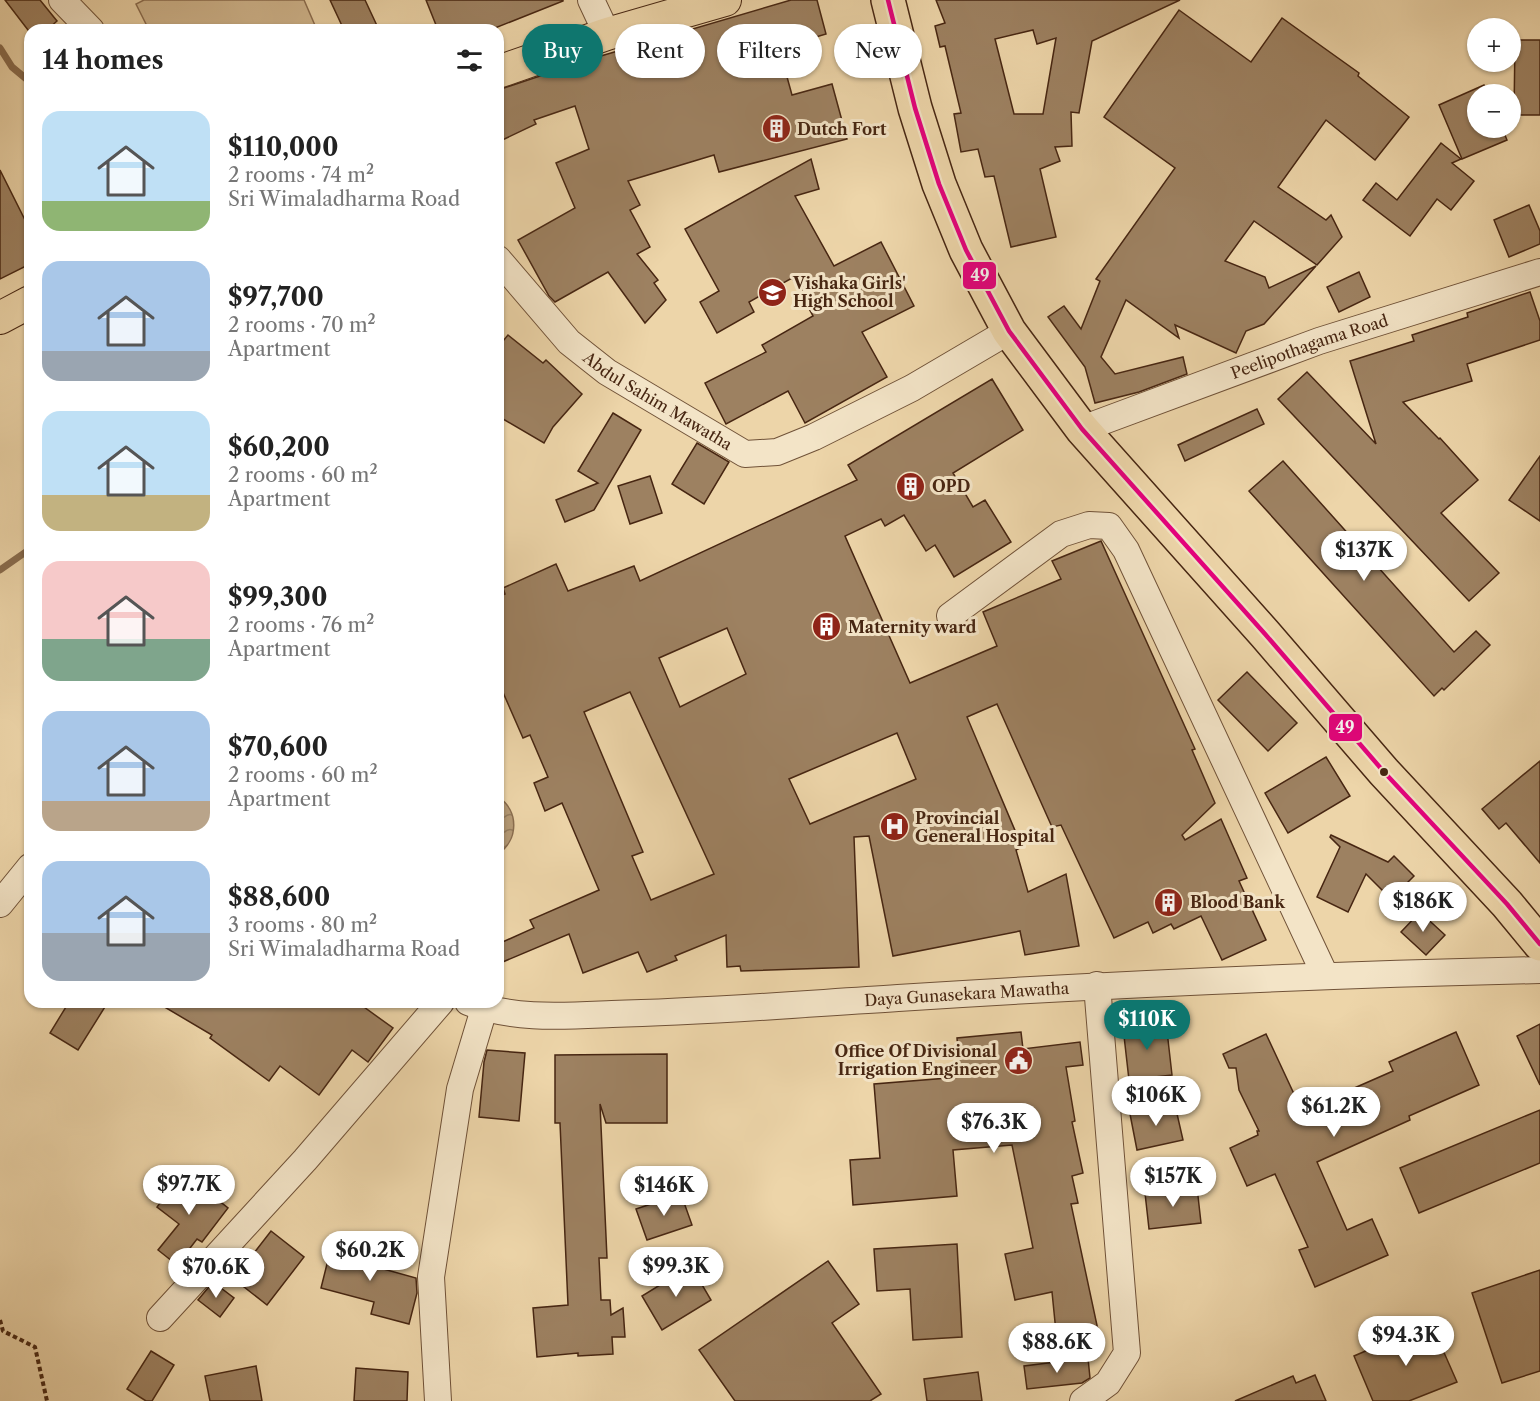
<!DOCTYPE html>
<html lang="en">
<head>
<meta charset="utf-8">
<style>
	body { margin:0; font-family:"Libre Caslon Text",serif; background:#f6f6f6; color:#222; height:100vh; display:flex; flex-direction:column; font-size:22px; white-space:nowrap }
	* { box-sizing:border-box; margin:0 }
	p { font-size:20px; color:#767676 }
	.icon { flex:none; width:33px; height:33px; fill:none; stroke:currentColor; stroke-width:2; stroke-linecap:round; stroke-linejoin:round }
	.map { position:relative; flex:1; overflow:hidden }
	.side { position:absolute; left:24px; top:24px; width:480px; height:984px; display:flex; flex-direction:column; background:#fff; border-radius:18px; box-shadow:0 2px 4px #0004 }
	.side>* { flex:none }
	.guide { position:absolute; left:522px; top:24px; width:570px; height:54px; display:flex; gap:12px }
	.fabs { position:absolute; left:1467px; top:18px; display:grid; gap:12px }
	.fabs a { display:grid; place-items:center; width:54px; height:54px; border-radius:50%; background:#fff; box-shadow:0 2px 4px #0004; font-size:30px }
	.price { position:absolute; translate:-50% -51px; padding:0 14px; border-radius:21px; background:#fff; color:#222; font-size:20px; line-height:39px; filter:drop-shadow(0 2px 3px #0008) }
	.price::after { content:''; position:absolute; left:50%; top:36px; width:18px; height:14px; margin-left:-9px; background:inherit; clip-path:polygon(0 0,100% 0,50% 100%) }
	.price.on { background:#0f766e; color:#fff }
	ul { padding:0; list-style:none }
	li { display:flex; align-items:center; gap:18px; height:150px; padding:0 18px }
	li span { display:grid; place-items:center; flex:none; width:168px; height:120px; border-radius:18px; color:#555 }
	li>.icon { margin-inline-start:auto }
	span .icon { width:72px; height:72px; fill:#fffc; stroke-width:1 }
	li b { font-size:26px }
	h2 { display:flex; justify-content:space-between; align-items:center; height:72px; padding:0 18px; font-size:26px }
	.chip { padding:0 21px; border-radius:27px; background:#fff; box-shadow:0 2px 4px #0004; font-size:21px; line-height:54px }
	.chip.on { background:#0f766e; color:#fff }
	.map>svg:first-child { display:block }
	.pitch { fill:#d1b78f; stroke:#8c6e50; stroke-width:1.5 }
	.water { fill:url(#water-waves); stroke:#896c4e; stroke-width:1.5 }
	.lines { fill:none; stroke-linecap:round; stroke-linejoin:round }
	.stream { stroke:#896c4e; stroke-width:7 }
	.building { fill:#9d8161; stroke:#472612; stroke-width:1.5; fill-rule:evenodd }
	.minor-casing { stroke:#705238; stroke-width:28 }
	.major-casing { stroke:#472612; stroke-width:34 }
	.highway-casing { stroke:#472612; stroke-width:36 }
	.path { stroke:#472612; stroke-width:4; stroke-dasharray:4.5 3; stroke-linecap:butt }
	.minor { stroke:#f3e4c7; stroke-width:26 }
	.major { stroke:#edd5a9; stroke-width:32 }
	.highway { stroke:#edd5a9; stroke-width:33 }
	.bus-1-casing { stroke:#f3e4c7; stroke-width:9 }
	.bus-1 { stroke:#e5007d; stroke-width:4.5 }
	.bus-dot { fill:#472612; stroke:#f3e4c7; stroke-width:2 }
	.labels { text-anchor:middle; stroke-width:6; stroke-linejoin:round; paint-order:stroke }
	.poi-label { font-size:16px; font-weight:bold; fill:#472612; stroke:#f3e4c7; text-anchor:start }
	.street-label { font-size:16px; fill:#472612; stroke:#f3e4c7 }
	.line-badge { stroke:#f3e4c7; stroke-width:2 }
	.badge-label { font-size:16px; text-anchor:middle; font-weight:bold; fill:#fff }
</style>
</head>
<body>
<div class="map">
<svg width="1540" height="1401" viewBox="0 0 1540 1401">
	<defs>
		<pattern id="water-waves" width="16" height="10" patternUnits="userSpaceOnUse" patternTransform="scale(1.5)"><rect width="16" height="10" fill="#b59a76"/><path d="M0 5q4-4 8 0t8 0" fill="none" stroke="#957d5f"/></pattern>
	</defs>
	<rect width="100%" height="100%" fill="#edd5a9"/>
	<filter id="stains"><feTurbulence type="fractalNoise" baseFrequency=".00333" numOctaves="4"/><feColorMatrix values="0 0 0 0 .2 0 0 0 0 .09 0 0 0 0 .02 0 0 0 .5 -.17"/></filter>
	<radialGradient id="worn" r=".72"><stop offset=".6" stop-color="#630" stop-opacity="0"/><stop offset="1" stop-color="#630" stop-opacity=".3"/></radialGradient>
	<polygon class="pitch" points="144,0 304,0 317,30 149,30 136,4"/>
	<path class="water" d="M498 797C519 810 519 840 498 854Z"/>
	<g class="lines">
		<g class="stream">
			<polyline points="0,48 12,67 30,82"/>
			<polyline points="0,570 30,549"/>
		</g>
	</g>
	<g class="building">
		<polygon points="5,0 40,0 57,21 47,30 28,30"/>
		<polygon points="330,0 365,0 379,30 344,30"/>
		<polygon points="426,0 563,0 563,1 490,30 438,30"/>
		<polygon points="791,0 817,0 826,34 779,48 792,95 832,84 847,139 719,172 714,155 628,181 640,205 630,210 650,247 637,254 658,280 654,283 666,300 645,323 608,272 555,302 549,296 518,240 575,208 556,163 589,149 575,106 534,120 536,124 498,142 498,90 594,58"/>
		<path d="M936 0H1180L1092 41 1079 113 1071 112 1072 146 1055 147 1060 161 1040 169 1056 237 1011 247 994 176 985 177 978 149 961 152 954 114 961 113 945 46 940 47 935 26 945 23ZM1033 30 1037 44 1056 38 1043 114H1014L995 39Z"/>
		<polygon points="1179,10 1251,62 1282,18 1359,73 1358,76 1409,117 1375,160 1326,120 1278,187 1326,220 1331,215 1342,237 1317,265 1254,221 1225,261 1265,277 1269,288 1316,266 1264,324 1246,331 1236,353 1175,325 1179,338 1126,300 1101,357 1115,374 1183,357 1187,374 1139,392 1095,403 1085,367 1048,317 1064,306 1081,329 1100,281 1096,279 1175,168 1104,117"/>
		<polygon points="1515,40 1540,40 1540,115 1514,115"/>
		<polygon points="1484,85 1488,94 1478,94 1478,128 1502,128 1507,140 1462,159 1439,105"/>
		<polygon points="1441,143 1461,159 1452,163 1474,181 1451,210 1437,199 1410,236 1363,200 1376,183 1397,200"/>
		<polygon points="811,159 819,189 795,196 834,266 881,242 914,306 862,332 887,377 805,423 788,391 726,424 705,383 766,352 762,345 813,316 792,278 749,302 754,312 717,333 700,302 719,291 685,229"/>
		<polygon points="0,170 30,230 30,264 0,279"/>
		<polygon points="1529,205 1540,231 1540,244 1509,257 1494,220"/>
		<polygon points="1359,272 1370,297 1339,312 1327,287"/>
		<polygon points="1530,292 1540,321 1540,340 1467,364 1472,381 1403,402 1439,439 1440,438 1478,480 1441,513 1499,573 1469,601 1278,399 1307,372 1376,444 1350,361 1414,341 1412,335 1468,317 1467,313"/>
		<polygon points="508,335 543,363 546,360 582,394 553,427 544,443 498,416 498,347"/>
		<path d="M992 379 1023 430 953 473 973 507 985 500 1011 542 954 577 935 545 926 551 904 515 885 526 881 519 845 536 910 683 997 646 983 612 1061 579 1052 561 1101 541 1195 749 1192 750 1215 803 1182 835 1185 840 1221 819 1247 878 1239 881 1266 940 1222 960 1201 916 1174 929 1171 924 1153 933 1148 922 1114 938 1061 825 1052 827 997 704 967 717 1022 847 1016 850 1028 892 1066 874 1079 946 1025 955 1020 931 893 956 869 836 854 837 859 967 741 971 740 966 727 967 726 935 675 956 677 960 647 972 638 952 583 973 569 934 498 964V944L534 928 530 920 599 890 562 803 545 811 534 783 548 777 530 735 523 738 498 681V597L505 594 503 588 556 564 568 591 634 566 640 581 857 480 848 465ZM727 628 746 674 680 707 659 658ZM630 692 714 874 651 900 632 856 643 852 584 712ZM897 733 916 779 810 824 789 779Z"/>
		<polygon points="1257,409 1264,424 1185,461 1178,445"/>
		<polygon points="613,413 641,430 594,510 565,522 556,500 598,483 578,471"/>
		<polygon points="697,443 729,462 704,504 672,484"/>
		<polygon points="1540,456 1540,521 1509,500"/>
		<polygon points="1283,461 1454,652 1476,631 1490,645 1444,690 1442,688 1434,696 1249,491"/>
		<polygon points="650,476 662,513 630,524 618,486"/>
		<polygon points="1247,672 1297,723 1268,751 1218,700"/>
		<polygon points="1326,757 1350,796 1288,833 1265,793"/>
		<polygon points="1540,761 1540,863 1506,823 1499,829 1482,809"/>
		<polygon points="1331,835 1388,862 1394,856 1414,876 1391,899 1366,874 1348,912 1317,897 1340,847 1330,837"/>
		<polygon points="1420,912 1445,935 1426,955 1401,932"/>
		<polygon points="69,1002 108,1002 78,1050 50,1033"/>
		<polygon points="156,1002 357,1002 393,1028 368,1062 352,1050 319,1095 280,1066 269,1081 210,1038 212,1035"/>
		<polygon points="1166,1022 1172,1075 1129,1080 1123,1027"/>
		<polygon points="1540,1024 1540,1085 1517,1036"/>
		<polygon points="1021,1032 1023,1049 1080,1042 1083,1065 1066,1067 1075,1121 1072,1122 1083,1173 1072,1176 1078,1203 1071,1204 1098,1330 1056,1332 1052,1292 1015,1300 1005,1254 1033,1248 1012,1145 953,1150 957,1196 853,1205 850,1160 880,1158 874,1084 960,1077 957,1038"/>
		<polygon points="1456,1032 1479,1085 1409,1116 1410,1120 1317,1162 1347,1230 1372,1219 1388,1255 1315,1287 1299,1250 1308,1247 1275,1174 1247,1186 1230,1148 1258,1135 1257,1131 1259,1131 1239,1090 1236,1068 1229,1068 1223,1054 1266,1034 1302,1111 1393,1071 1389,1062"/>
		<polygon points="487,1050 525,1053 519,1121 479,1117 484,1062"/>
		<polygon points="667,1054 667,1123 606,1123 600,1104 607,1258 599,1258 601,1300 610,1300 611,1315 623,1308 625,1337 612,1337 613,1354 578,1356 578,1353 537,1357 533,1308 568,1305 560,1123 555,1123 555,1055"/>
		<polygon points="1175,1105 1183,1140 1137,1150 1130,1114"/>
		<polygon points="1540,1110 1540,1163 1419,1213 1400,1168"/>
		<polygon points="183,1172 228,1208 202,1242 197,1239 177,1265 158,1250 179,1224 157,1207"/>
		<polygon points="1197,1187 1201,1223 1149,1229 1145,1193"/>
		<polygon points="681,1194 692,1225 647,1240 636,1209"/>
		<polygon points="271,1231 304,1257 267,1305 234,1279"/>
		<polygon points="333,1240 373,1250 369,1265 416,1278 417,1293 409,1324 371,1314 374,1302 321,1288"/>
		<polygon points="957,1244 962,1337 913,1340 910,1289 877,1291 874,1249"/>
		<polygon points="828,1261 859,1304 832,1323 881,1394 870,1401 735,1401 699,1350"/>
		<polygon points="691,1266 711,1300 662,1330 642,1296"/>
		<polygon points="1540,1270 1540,1371 1502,1383 1472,1293"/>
		<polygon points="213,1282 234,1298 220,1317 198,1300"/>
		<polygon points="1431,1323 1457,1382 1409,1401 1373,1401 1354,1356"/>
		<polygon points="151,1351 174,1365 152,1401 146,1401 127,1389"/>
		<polygon points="1088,1358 1090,1378 1082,1383 1027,1389 1024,1366"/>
		<polygon points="256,1366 262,1401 210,1401 205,1376"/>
		<polygon points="356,1368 408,1372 407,1401 354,1401"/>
		<polygon points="978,1372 982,1401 927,1401 924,1379"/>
		<polygon points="1315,1375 1326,1401 1235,1401 1293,1376 1296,1383"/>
	</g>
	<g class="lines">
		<defs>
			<g id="minor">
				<polyline points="62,0 91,30"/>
				<polyline points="591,0 607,34"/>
				<path id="s1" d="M498 259 569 342 607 372 745 454 777 452 814 437 912 388 1009 331"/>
				<path id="s2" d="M1082 429 1319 341 1540 272"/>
				<polyline points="950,616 1061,534 1089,525 1109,526 1126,550 1325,975"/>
				<polyline points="0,904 30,867"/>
				<path id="s3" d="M468 1002C513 1020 564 1016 612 1014 707 1012 802 1004 898 998 1112 984 1325 975 1540 970"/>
				<polyline points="160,1318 305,1160 441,1002"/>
				<polyline points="438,1401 431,1277 460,1089 484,1009"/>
				<polyline points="1083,1401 1108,1383 1127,1353 1097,985"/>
			</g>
			<g id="major">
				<polyline points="498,72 607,34 725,0"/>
				<polyline points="0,318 30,302"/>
			</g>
			<polyline id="highway" points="888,0 915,108 939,184 966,250 1009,331 1082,429 1265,634 1384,772 1507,904 1540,944"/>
		</defs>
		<use href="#minor" class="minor-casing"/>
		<use href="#major" class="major-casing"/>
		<use href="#highway" class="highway-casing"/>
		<polyline class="path" points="0,1320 3,1331 35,1347 47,1401"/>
		<use href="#minor" class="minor"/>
		<use href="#major" class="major"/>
		<use href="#highway" class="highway"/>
		<defs>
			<polyline id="bus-1" points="888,0 915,108 939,184 966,250 1009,331 1082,429 1265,634 1384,772 1507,904 1540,944"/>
		</defs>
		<use href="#bus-1" class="bus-1-casing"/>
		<use href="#bus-1" class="bus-1"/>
	</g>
	<defs>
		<symbol id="building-disc" viewBox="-11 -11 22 22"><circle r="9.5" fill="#8f2418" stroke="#f3e4c7"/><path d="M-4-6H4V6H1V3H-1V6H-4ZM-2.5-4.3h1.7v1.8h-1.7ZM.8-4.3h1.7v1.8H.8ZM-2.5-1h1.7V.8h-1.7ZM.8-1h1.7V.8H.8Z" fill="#fff"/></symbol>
		<symbol id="school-disc" viewBox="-11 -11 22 22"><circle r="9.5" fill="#8f2418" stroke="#f3e4c7"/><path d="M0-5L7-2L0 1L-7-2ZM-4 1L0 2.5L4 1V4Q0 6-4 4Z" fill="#fff"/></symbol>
		<symbol id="hospital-disc" viewBox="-11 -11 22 22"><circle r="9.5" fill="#8f2418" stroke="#f3e4c7"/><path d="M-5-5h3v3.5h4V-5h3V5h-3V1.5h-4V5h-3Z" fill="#fff"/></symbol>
		<symbol id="civic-disc" viewBox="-11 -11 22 22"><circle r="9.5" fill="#8f2418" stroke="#f3e4c7"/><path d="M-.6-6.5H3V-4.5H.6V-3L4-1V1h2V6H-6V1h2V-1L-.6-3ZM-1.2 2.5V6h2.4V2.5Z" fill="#fff"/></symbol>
	</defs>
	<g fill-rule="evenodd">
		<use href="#building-disc" x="760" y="112" width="33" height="33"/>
		<use href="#school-disc" x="756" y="276" width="33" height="33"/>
		<use href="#building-disc" x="894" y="470" width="33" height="33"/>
		<use href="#building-disc" x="810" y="610" width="33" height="33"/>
		<use href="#hospital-disc" x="878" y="810" width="33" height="33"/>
		<use href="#building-disc" x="1152" y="886" width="33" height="33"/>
		<use href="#civic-disc" x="1002" y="1044" width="33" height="33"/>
	</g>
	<circle class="bus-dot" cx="1384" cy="772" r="5"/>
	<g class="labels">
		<g class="poi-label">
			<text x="797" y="135">Dutch Fort</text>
			<text x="793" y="289">Vishaka Girls'<tspan x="793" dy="18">High School</tspan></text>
			<text x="932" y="492">OPD</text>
			<text x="848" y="633">Maternity ward</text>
			<text x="915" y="824">Provincial<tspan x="915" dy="18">General Hospital</tspan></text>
			<text x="1190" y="908">Blood Bank</text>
			<text x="997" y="1057" text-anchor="end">Office Of Divisional<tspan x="997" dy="18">Irrigation Engineer</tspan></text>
		</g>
		<g class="street-label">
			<text dy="6" stroke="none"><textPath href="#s2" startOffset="242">Peelipothagama Road</textPath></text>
			<text dy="6" stroke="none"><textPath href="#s1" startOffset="216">Abdul Sahim Mawatha</textPath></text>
			<text dy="6" stroke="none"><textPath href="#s3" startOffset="501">Daya Gunasekara Mawatha</textPath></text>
		</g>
	</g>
	<g class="line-badge">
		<rect x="962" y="261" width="35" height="29" rx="6" fill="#e5007d"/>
		<rect x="1328" y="713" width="35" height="29" rx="6" fill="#e5007d"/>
	</g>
	<g class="badge-label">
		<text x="980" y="281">49</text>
		<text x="1345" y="733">49</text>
	</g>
	<rect width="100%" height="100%" filter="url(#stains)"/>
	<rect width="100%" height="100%" fill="url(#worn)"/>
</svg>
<div class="fabs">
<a>+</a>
<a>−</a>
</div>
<b class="price" style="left:1364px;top:582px">$137K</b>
<b class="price" style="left:1423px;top:933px">$186K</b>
<b class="price on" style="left:1147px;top:1051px">$110K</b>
<b class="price" style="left:1156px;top:1127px">$106K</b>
<b class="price" style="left:1334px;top:1138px">$61.2K</b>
<b class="price" style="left:994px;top:1154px">$76.3K</b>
<b class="price" style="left:1173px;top:1208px">$157K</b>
<b class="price" style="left:189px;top:1216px">$97.7K</b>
<b class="price" style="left:664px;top:1217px">$146K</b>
<b class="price" style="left:370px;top:1282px">$60.2K</b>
<b class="price" style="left:676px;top:1298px">$99.3K</b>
<b class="price" style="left:216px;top:1299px">$70.6K</b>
<b class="price" style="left:1406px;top:1367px">$94.3K</b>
<b class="price" style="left:1057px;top:1374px">$88.6K</b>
<div class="guide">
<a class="chip on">Buy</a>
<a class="chip">Rent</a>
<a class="chip">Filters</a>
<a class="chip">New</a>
</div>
<section class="side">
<h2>14 homes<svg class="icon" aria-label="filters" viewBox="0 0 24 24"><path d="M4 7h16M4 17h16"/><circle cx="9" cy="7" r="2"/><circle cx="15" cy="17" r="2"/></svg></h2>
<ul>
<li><span style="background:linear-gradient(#bfe0f5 75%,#8fb573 0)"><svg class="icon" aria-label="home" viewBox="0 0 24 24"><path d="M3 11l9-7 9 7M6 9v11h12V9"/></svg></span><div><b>$110,000</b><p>2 rooms · 74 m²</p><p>Sri Wimaladharma Road</p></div></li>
<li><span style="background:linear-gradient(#a9c7e8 75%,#9aa5b1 0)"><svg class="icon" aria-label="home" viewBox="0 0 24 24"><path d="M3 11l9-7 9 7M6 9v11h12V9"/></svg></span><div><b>$97,700</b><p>2 rooms · 70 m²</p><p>Apartment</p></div></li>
<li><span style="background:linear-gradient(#bfe0f5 70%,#c2b280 0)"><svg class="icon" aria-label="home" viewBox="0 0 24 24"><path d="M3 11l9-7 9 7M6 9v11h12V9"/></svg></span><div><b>$60,200</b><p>2 rooms · 60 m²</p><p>Apartment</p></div></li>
<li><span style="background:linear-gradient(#f6c9c9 65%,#7fa58c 0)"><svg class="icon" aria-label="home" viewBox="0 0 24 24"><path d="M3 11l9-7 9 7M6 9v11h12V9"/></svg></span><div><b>$99,300</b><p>2 rooms · 76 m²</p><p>Apartment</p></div></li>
<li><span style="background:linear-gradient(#a9c7e8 75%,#b9a48a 0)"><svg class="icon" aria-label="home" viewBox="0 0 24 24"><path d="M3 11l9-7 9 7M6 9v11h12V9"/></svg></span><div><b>$70,600</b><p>2 rooms · 60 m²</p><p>Apartment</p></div></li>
<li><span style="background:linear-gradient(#a9c7e8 60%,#9aa5b1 0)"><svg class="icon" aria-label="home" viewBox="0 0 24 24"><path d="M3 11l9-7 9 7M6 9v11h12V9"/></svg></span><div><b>$88,600</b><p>3 rooms · 80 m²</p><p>Sri Wimaladharma Road</p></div></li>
</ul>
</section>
</div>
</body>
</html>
